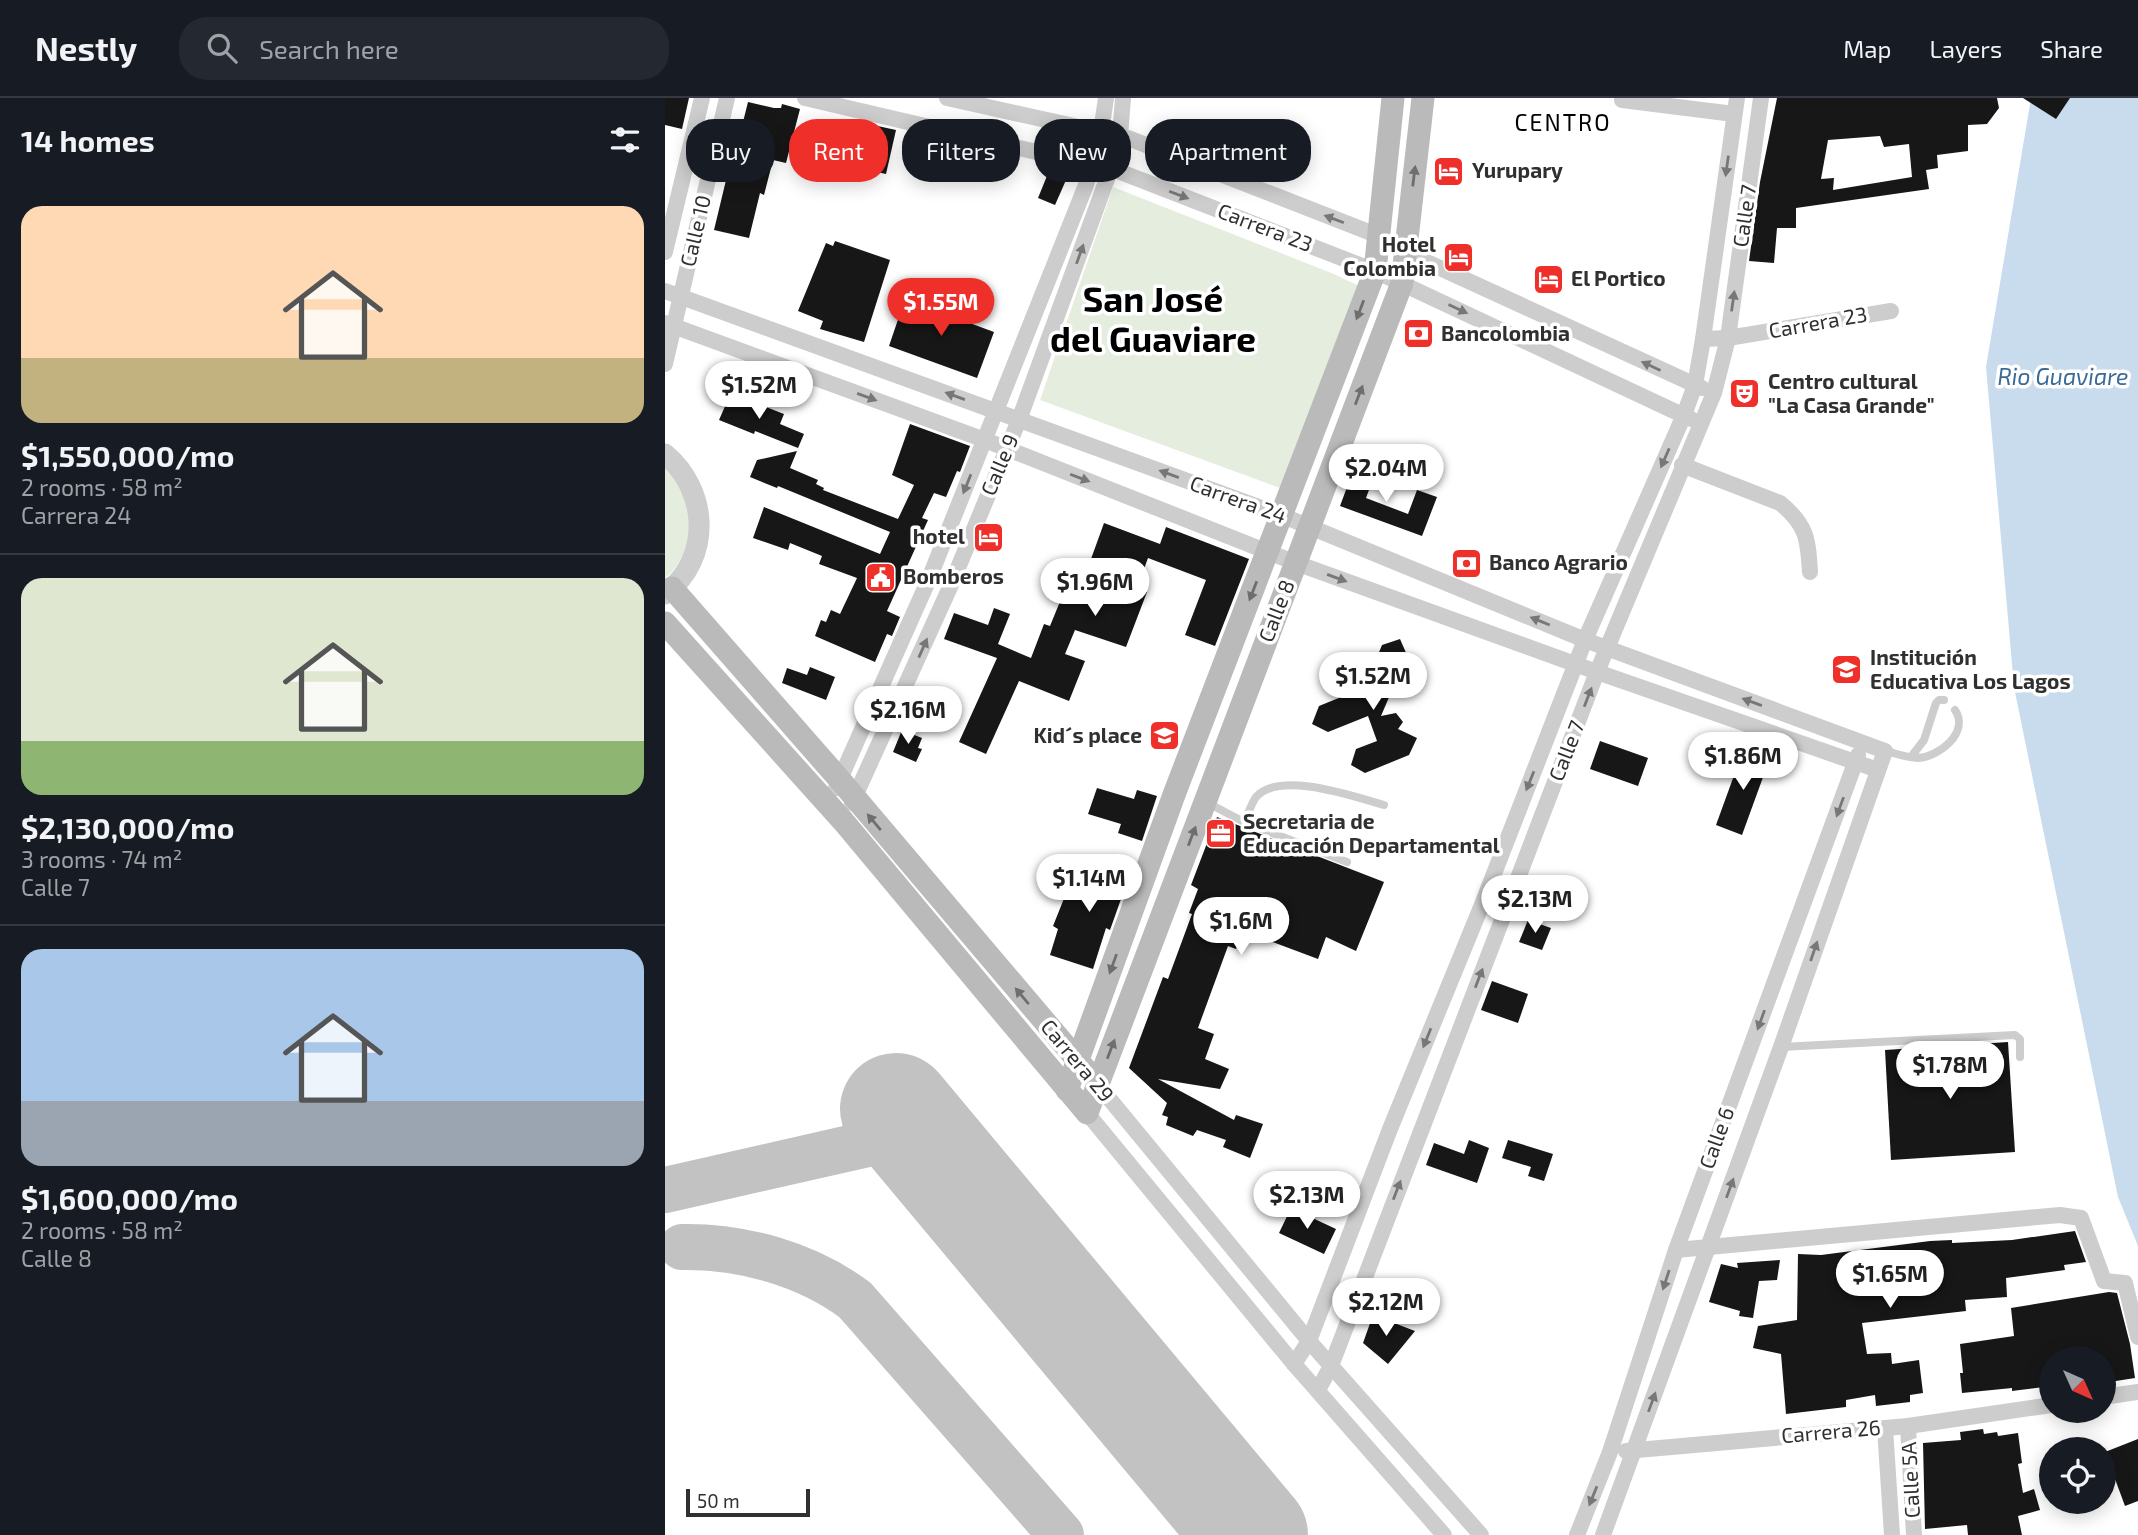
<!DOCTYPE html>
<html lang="en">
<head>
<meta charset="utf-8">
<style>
	body { margin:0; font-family:"Exo 2",sans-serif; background:#242831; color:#f1f3f6; height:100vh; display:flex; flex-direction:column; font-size:26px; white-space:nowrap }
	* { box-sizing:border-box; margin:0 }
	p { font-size:23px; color:#9ea1a6 }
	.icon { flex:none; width:38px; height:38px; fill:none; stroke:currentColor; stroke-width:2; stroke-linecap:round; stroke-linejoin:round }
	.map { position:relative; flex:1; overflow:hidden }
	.drawer { display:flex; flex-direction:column; background:#171b24; width:665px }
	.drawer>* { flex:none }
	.top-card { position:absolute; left:21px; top:21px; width:665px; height:63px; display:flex; gap:14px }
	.needle { width:46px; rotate:135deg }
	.fabs { position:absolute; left:1374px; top:1248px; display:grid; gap:14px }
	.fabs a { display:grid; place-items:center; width:77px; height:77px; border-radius:50%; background:#171b24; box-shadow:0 4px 18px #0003; font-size:35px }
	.scale { position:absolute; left:21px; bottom:18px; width:124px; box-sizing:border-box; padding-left:7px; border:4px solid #303030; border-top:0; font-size:19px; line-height:24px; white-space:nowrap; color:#303030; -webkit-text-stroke:5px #fff; paint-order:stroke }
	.price { position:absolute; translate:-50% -60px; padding:0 16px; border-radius:24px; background:#fff; color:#222; font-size:23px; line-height:46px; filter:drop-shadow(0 2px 4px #0008) }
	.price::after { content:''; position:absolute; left:50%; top:42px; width:21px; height:16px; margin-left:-10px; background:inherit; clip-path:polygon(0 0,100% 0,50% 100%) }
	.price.selected { background:#ef2f2a; color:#fff }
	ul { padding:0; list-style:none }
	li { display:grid; align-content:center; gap:14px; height:371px; padding:0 21px }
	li+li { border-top:2px solid #363941 }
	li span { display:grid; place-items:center; height:217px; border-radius:21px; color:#555 }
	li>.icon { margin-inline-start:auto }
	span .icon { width:126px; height:126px; fill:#fffc; stroke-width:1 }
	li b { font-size:30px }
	h2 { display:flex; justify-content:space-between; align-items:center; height:84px; padding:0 21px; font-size:30px }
	.pill { padding:0 24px; border-radius:28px; background:#171b24; box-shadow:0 4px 18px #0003; font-size:24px; line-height:63px }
	.pill.selected { background:#ef2f2a; color:#fff }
	header { display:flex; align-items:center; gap:42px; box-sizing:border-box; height:98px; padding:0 35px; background:#171b24; border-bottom:2px solid #363941 }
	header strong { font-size:33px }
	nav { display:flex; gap:38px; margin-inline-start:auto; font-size:24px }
	.search { width:490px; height:63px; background:#242831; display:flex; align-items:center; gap:18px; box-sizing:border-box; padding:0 24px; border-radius:28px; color:#9ea1a6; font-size:26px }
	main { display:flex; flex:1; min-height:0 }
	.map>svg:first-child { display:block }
	.green { fill:#e5eede }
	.water { fill:#c9dcee }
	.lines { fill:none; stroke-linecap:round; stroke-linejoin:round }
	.taxiway { stroke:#c2c2c2; stroke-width:46 }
	.runway { stroke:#c2c2c2; stroke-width:112 }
	.building { fill:#171717; fill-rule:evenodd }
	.service { stroke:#cdcdcd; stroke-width:8 }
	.minor { stroke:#cdcdcd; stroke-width:16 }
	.tertiary { stroke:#cdcdcd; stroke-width:21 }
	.secondary { stroke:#bababa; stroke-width:23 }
	.oneway { fill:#777 }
	.oneway2 { fill:#6e6e6e }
	.labels { text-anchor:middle; stroke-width:7; stroke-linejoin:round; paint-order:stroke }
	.poi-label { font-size:21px; font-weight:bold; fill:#303030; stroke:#fff; text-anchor:start }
	.street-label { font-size:21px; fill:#303030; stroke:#fff }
	.neighbourhood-label { font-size:23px; letter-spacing:2px; fill:#000; stroke:#fff }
	.water-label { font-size:23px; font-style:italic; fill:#396a98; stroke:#fff }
	.town-label { font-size:35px; font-weight:bold; fill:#000; stroke:#fff }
</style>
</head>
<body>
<header>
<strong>Nestly</strong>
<div class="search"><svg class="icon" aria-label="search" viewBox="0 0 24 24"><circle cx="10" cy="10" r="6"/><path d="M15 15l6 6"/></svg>Search here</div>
<nav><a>Map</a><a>Layers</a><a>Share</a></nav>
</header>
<main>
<section class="drawer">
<h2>14 homes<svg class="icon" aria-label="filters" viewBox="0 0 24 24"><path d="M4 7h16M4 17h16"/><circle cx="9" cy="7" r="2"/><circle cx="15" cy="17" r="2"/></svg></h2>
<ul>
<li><span style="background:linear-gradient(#ffd9b3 70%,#c2b280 0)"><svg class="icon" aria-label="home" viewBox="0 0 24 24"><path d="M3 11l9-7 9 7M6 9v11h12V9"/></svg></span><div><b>$1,550,000/mo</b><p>2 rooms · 58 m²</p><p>Carrera 24</p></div></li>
<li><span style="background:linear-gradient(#dfe7d0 75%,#8fb573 0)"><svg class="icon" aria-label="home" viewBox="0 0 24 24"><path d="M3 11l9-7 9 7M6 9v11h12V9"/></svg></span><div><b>$2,130,000/mo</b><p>3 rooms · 74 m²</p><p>Calle 7</p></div></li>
<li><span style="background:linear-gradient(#a9c7e8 70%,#9aa5b1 0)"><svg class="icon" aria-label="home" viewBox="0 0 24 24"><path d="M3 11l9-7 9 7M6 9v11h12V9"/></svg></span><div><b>$1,600,000/mo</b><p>2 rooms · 58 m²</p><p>Calle 8</p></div></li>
</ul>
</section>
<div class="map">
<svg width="1473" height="1437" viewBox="0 0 1473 1437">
	<rect width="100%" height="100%" fill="#fff"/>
	<g class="green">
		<polygon points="448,89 669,176 696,189 615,390 375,302"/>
		<path d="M0 367C6 374 13 381 18 389 33 417 25 460 0 480Z"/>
	</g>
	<polygon class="water" points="1366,0 1473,0 1473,1148 1453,1099 1349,589 1321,269"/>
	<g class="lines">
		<g class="taxiway">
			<polyline points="0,1092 251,1035"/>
			<path d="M17 1149C77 1148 142 1166 190 1202L396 1437"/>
		</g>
		<polyline class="runway" points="231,1011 587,1437"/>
	</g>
	<g class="building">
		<polygon points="0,0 24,0 17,31 0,27"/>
		<path d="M1112 0H1332L1334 10 1322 26 1303 27V53L1272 57 1273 70 1261 72 1264 91 1131 110V130H1112L1109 165 1084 163 1095 84ZM1215 38 1219 49 1244 46 1247 79 1168 92 1169 80 1156 81 1163 42Z"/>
		<polygon points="1358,0 1405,0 1391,21"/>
		<polygon points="83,4 109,10 116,10 117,6 135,11 121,65 108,62 99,97 95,95 84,140 49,132 68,53 62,51 69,22 78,24"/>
		<polygon points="208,27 231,32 221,76 198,71"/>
		<polygon points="386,68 405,73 390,107 373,100"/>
		<polygon points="170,143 225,162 199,244 155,231 158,223 133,213 161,145 168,148"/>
		<polygon points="241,198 265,206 264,210 329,234 312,280 224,248"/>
		<polygon points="65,297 95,310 96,307 119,316 115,326 139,336 133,350 90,333 89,336 54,322"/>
		<polygon points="245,326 305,348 295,374 292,373 281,399 269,395 257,420 263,422 222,513 235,519 227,538 222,536 210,564 150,538 156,522 161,524 166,512 175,516 192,480 154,466 157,458 125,445 123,452 88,440 99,409 215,456 225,434 113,388 112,390 85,379 92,362 132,353 125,370 153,382 151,386 159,390 158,392 233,421 249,387 227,377"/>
		<polygon points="691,365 711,373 701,400 743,416 752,392 772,399 757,438 675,408"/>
		<polygon points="439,425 495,446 501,429 584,461 550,548 520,537 541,482 483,460 472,490 482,494 461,549 410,532 400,556 420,563 404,603 354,583 321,656 294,644 332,560 279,541 289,515 323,527 329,510 345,516 333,546 366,560 379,526 385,528 410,467 422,472"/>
		<polygon points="735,541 742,557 716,618 731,615 738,624 733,631 752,640 744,657 700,675 686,667 691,651 712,643 703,618 663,634 647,626 654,608 691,593 694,584 703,581 717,547"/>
		<polygon points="145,569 170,579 161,602 117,585 122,570 142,577"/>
		<polygon points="237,632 257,640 253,650 257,651 251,664 228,654"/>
		<polygon points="935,643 983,660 973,688 925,671"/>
		<polygon points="1079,650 1105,660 1077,737 1051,727"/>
		<polygon points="432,690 469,701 472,692 492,698 477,743 453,735 456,726 423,716"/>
		<polygon points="552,719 719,784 691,853 661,839 653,861 578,833 571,851 563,848 533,930 549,936 540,961 564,971 555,991 493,981 569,1022 571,1017 598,1026 585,1060 558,1049 561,1042 532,1032 528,1038 501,1027 503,1019 497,1017 502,1005 464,970 498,879 503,881 527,816 524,815 533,791 526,787"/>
		<polygon points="427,758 463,771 452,800 456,801 450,818 445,832 441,830 428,871 385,857 393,831 388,828 400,798 410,801"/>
		<polygon points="863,822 886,830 877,852 854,844"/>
		<polygon points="827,883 863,896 853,925 816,912"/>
		<polygon points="1343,944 1350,1054 1226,1062 1220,952"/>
		<polygon points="804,1042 824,1050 812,1085 761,1067 769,1045 799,1056"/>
		<polygon points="843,1042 888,1056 879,1083 863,1078 866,1069 837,1060"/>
		<polygon points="626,1110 671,1131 659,1156 614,1135"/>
		<polygon points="1410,1133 1421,1164 1399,1167 1400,1172 1341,1180 1342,1199 1300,1202 1301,1213 1197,1225 1202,1256 1226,1255 1227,1266 1254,1262 1258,1295 1245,1297 1245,1304 1211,1308 1210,1297 1181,1302 1181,1309 1121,1316 1116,1256 1088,1250 1093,1228 1132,1222 1133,1156 1156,1157 1265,1143 1287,1142 1287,1145 1347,1142"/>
		<polygon points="1115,1162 1112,1182 1094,1183 1088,1220 1074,1218 1075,1213 1044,1204 1056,1166 1073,1170 1072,1165"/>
		<polygon points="1444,1194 1452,1195 1465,1246 1470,1280 1438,1285 1438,1260 1386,1260 1386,1288 1347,1293 1347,1290 1297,1295 1295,1275 1298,1275 1295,1246 1349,1238 1346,1210"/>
		<polygon points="708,1217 750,1233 723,1266 698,1245"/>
		<polygon points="1318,1331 1319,1336 1332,1334 1333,1338 1353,1335 1357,1365 1353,1366 1358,1395 1369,1391 1375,1412 1353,1418 1357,1437 1303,1437 1302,1427 1260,1431 1258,1345 1296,1342 1295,1334"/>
		<polygon points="1473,1341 1473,1403 1460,1408 1440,1354"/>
	</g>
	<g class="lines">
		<g class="service">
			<path d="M1220 653C1230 655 1242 660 1253 660 1274 659 1305 634 1290 612"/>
			<polyline points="1246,659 1259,642 1271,605 1274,602 1279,602"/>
			<path d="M541 704 579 724C583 717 586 706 591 699 615 672 690 699 719 707"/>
			<polyline points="579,724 682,764"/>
			<polyline points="1116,949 1350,937 1355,941 1355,959"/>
		</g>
		<g class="minor">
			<polyline points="140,0 453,73 710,173 1026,321"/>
			<polyline points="282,0 463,40 714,138 740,154 1037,290"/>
			<polyline points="957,2 1069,16"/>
			<polyline points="0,154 37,0"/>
			<polyline points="0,193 616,417 920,542 1220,653 1116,949 938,1437"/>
			<polyline points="0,225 320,342 631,465 932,574 1213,672"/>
			<polyline points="1038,241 1063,240 1226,213"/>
			<polyline points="0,266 62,0"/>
			<path d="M1017 367 1115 405C1142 427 1143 441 1145 474"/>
			<polyline points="171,690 264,481 421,87 435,41 441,0"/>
			<polyline points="187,705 286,487 354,322 446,70 455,38 458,0"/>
			<polyline points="433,987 644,1243 816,1437"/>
			<polyline points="422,1015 629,1266 779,1437"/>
			<polyline points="1011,1152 1395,1117 1416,1120 1439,1183 1460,1185 1473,1239"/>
			<polyline points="629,1266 644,1243 725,1031 816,809 920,542 1019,317 1030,287 1038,241 1072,0"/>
			<polyline points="653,1292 666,1268 932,574 1049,295 1063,240 1096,0"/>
			<polyline points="1438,1299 1473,1294"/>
			<polyline points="1243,1328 1249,1437"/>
			<polyline points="1220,1330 1227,1437"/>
			<polyline points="961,1353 1243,1328 1386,1307"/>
			<polyline points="912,1437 945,1354 1011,1152 1193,657"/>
		</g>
		<path class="tertiary" d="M0 356C44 393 47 460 0 496"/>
		<g class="secondary">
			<polyline points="7,490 175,682 420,971"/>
			<polyline points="0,525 178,723 422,1015 737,185 758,0"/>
			<polyline points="402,992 510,694 710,173 728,0"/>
		</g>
	</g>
	<defs><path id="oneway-solid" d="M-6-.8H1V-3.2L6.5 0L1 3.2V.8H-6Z" transform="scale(1.75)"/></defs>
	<g class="oneway">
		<use href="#oneway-solid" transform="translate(1062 68) rotate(98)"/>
		<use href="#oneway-solid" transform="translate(514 97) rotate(21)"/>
		<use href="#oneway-solid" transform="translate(669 121) rotate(-159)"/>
		<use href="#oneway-solid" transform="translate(415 156) rotate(-70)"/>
		<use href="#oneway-solid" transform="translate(1068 203) rotate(-82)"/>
		<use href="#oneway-solid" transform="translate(793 211) rotate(25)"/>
		<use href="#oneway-solid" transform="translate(986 268) rotate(-155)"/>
		<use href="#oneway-solid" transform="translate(290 298) rotate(-160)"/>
		<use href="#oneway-solid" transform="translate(202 299) rotate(20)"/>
		<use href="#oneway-solid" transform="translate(1000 360) rotate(114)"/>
		<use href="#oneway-solid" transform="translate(504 376) rotate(-160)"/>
		<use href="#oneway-solid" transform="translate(415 380) rotate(21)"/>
		<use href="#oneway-solid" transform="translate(302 386) rotate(112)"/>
		<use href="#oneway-solid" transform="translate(672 480) rotate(20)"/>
		<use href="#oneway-solid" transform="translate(875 523) rotate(-158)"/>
		<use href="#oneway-solid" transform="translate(258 550) rotate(-66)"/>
		<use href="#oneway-solid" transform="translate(923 599) rotate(-69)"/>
		<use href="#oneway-solid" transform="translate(1087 604) rotate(-160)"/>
		<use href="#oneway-solid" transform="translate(865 683) rotate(112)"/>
		<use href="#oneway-solid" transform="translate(1175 709) rotate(110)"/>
		<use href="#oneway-solid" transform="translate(1149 853) rotate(-71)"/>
		<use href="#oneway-solid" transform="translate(814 880) rotate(-69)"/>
		<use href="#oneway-solid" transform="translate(1096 922) rotate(110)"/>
		<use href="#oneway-solid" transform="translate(762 940) rotate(112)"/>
		<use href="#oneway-solid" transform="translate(1065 1090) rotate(-70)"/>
		<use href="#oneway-solid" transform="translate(732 1092) rotate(-69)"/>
		<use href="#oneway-solid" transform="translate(1001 1182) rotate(108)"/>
		<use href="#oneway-solid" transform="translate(987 1304) rotate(-70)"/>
		<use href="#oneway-solid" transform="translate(928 1398) rotate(112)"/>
	</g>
	<g class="oneway2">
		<use href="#oneway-solid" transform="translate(749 78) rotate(-83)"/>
		<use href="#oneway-solid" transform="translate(695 212) rotate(111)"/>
		<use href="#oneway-solid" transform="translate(694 297) rotate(-69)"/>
		<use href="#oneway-solid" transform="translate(588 493) rotate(111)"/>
		<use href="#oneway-solid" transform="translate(209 724) rotate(-130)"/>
		<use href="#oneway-solid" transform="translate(527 738) rotate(-69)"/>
		<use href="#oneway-solid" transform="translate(448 866) rotate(110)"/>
		<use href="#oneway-solid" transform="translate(357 898) rotate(-130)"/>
		<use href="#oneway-solid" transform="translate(446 951) rotate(-69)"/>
	</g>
	<defs>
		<symbol id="hotel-square" viewBox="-11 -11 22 22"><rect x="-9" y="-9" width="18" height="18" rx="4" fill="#ef2f2a" stroke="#fff"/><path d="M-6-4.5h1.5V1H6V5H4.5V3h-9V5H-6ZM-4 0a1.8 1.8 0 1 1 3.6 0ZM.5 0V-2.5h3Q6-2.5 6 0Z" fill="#fff"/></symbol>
		<symbol id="bank-square" viewBox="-11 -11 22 22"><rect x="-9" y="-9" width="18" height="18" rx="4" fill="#ef2f2a" stroke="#fff"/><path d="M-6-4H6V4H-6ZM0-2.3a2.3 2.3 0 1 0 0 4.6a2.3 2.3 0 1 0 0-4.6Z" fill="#fff"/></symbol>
		<symbol id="theatre-square" viewBox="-11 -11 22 22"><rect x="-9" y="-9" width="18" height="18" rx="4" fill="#ef2f2a" stroke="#fff"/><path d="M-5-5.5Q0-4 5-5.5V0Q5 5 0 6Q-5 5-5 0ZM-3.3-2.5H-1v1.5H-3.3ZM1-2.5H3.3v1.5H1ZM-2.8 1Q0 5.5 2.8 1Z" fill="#fff"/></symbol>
		<symbol id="civic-square" viewBox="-11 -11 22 22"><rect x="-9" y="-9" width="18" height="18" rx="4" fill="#ef2f2a" stroke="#fff"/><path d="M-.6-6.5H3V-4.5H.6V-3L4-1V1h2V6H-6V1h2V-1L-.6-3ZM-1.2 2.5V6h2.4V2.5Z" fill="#fff"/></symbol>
		<symbol id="school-square" viewBox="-11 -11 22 22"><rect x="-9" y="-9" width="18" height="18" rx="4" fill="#ef2f2a" stroke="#fff"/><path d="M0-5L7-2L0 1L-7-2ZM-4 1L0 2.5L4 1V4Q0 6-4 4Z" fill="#fff"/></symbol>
		<symbol id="office-square" viewBox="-11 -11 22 22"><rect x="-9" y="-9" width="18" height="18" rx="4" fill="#ef2f2a" stroke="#fff"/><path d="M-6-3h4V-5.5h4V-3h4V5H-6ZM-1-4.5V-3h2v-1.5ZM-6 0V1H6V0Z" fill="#fff"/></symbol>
	</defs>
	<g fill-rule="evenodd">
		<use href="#hotel-square" x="766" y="56" width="35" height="35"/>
		<use href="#hotel-square" x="776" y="142" width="35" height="35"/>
		<use href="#hotel-square" x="866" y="164" width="35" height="35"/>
		<use href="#bank-square" x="736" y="218" width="35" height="35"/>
		<use href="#theatre-square" x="1062" y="278" width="35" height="35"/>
		<use href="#hotel-square" x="306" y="422" width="35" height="35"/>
		<use href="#bank-square" x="784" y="448" width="35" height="35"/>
		<use href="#civic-square" x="198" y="462" width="35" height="35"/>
		<use href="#school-square" x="1164" y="554" width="35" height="35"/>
		<use href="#school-square" x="482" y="620" width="35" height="35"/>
		<use href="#office-square" x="538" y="718" width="35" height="35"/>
	</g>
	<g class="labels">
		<g class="poi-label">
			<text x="807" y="80">Yurupary</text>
			<text x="771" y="154" text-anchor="end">Hotel<tspan x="771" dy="24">Colombia</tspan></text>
			<text x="906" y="188">El Portico</text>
			<text x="776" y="243">Bancolombia</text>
			<text x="1103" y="291">Centro cultural<tspan x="1103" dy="24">"La Casa Grande"</tspan></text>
			<text x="300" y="446" text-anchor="end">hotel</text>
			<text x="824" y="472">Banco Agrario</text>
			<text x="238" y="486">Bomberos</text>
			<text x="1205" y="567">Institución<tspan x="1205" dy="24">Educativa Los Lagos</tspan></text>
			<text x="477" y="645" text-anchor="end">Kid´s place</text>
			<text x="578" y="731">Secretaria de<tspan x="578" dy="24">Educación Departamental</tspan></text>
		</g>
		<g class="street-label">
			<text transform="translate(1080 118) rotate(-82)" y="7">Calle 7</text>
			<text transform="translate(600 130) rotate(21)" y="7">Carrera 23</text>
			<text transform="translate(31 133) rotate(-77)" y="7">Calle 10</text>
			<text transform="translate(1153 225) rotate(-10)" y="7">Carrera 23</text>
			<text transform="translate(335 367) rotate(-67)" y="7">Calle 9</text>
			<text transform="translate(573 402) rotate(20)" y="7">Carrera 24</text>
			<text transform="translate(612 513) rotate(-69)" y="7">Calle 8</text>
			<text transform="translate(902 653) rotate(-69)" y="7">Calle 7</text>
			<text transform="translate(412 963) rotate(50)" y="7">Carrera 29</text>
			<text transform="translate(1052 1040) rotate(-70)" y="7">Calle 6</text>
			<text transform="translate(1166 1334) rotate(-5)" y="7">Carrera 26</text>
			<text transform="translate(1246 1382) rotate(-93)" y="7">Calle 5A</text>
		</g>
		<g class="neighbourhood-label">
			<text x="898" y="33">CENTRO</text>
		</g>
		<g class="water-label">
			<text x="1398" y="287">Rio Guaviare</text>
		</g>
		<g class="town-label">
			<text x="488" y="214">San José<tspan x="488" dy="40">del Guaviare</tspan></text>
		</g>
	</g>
</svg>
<div class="fabs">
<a><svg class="needle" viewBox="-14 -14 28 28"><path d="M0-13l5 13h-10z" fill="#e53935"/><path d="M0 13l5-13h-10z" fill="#9ea1a6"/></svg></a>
<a><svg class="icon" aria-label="locate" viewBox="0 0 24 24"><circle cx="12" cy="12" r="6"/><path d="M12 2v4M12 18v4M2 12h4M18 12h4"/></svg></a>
</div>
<div class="scale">50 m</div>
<b class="price selected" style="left:276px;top:240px">$1.55M</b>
<b class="price" style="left:94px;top:323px">$1.52M</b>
<b class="price" style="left:721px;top:406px">$2.04M</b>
<b class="price" style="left:430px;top:520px">$1.96M</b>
<b class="price" style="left:708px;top:614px">$1.52M</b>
<b class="price" style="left:243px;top:648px">$2.16M</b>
<b class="price" style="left:1078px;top:694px">$1.86M</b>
<b class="price" style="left:424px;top:816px">$1.14M</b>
<b class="price" style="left:870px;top:837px">$2.13M</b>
<b class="price" style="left:576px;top:859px">$1.6M</b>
<b class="price" style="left:1285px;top:1003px">$1.78M</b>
<b class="price" style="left:642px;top:1133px">$2.13M</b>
<b class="price" style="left:1225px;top:1212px">$1.65M</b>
<b class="price" style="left:721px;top:1240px">$2.12M</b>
<div class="top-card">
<a class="pill">Buy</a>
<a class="pill selected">Rent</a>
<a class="pill">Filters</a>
<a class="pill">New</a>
<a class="pill">Apartment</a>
</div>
</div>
</main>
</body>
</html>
